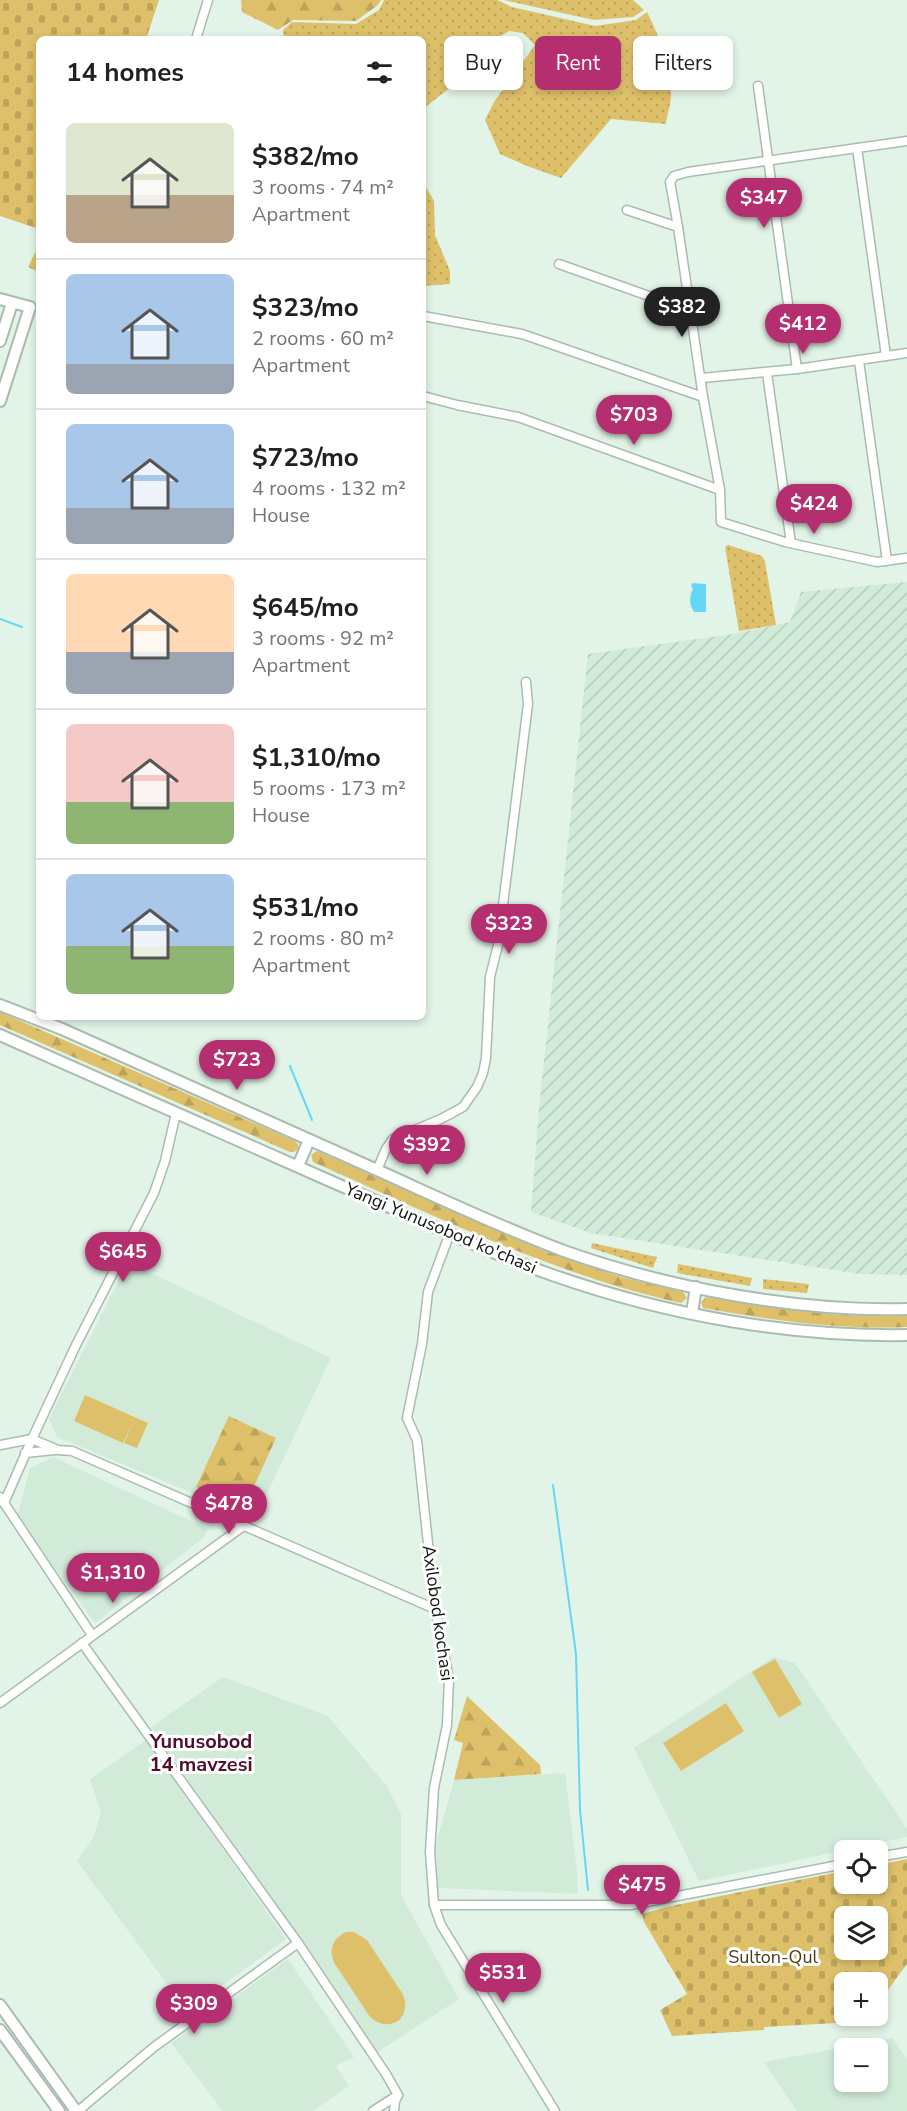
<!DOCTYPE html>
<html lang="en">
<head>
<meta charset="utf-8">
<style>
	body { margin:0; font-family:"Nunito Sans",sans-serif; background:#f6f6f6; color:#202124; height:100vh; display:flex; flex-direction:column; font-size:22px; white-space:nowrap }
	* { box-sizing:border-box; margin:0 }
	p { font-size:20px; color:#757577 }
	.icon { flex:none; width:33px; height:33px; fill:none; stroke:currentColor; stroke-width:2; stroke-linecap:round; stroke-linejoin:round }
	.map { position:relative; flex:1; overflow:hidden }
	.details { position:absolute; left:36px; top:36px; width:390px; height:984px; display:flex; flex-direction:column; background:#fff; border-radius:9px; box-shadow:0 3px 9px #0003 }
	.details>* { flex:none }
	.top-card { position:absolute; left:444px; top:36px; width:372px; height:54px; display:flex; gap:12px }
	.buttons { position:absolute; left:834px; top:1840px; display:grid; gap:12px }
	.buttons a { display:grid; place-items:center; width:54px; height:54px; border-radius:9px; background:#fff; box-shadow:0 3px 9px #0003; font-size:30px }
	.price { position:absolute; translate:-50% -51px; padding:0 14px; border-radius:21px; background:#b52e70; color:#fff; font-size:20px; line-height:39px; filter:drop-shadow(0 2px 3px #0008) }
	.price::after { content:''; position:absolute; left:50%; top:36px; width:18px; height:14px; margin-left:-9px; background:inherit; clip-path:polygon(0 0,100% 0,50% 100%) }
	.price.active { background:#222; color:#fff }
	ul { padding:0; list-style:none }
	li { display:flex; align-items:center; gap:18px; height:150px; padding:0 30px }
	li+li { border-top:2px solid #e0e0e0 }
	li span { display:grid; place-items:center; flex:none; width:168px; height:120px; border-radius:9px; color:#555 }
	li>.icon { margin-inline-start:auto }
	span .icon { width:72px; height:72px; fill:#fffc; stroke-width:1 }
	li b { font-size:26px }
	h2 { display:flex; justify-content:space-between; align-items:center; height:72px; padding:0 30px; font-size:26px }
	.chip { padding:0 21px; border-radius:9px; background:#fff; box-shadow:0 3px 9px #0003; font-size:21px; line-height:54px }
	.chip.active { background:#b52e70; color:#fff }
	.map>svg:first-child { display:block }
	.built { fill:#d2ebd9; fill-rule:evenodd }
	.industrial { fill:url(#industrial-furrows) }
	.grass { fill:url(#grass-dots) }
	.forest { fill:url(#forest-firs) }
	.cemetery { fill:url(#cemetery-stones); fill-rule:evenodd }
	.pitch { fill:#dec06a }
	.water { fill:#65d7f6 }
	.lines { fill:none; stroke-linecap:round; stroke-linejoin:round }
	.stream { stroke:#65d7f6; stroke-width:2 }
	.minor-casing { stroke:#aabcaf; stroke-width:11 }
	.tertiary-casing { stroke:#aabcaf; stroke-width:14 }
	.secondary-casing { stroke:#aabcaf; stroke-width:14 }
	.minor { stroke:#fff; stroke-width:8 }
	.tertiary { stroke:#fff; stroke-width:10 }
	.secondary { stroke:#fff; stroke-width:10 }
	.labels { text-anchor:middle; stroke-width:6; stroke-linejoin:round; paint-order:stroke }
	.street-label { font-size:18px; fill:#101612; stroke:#fff }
	.park-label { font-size:18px; fill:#493d17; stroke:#fff }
	.neighbourhood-label { font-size:20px; font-weight:bold; fill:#500f2e; stroke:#fff }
</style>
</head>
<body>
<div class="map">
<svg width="907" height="2111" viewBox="0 0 907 2111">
	<defs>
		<pattern id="industrial-furrows" width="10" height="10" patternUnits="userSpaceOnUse" patternTransform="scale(1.5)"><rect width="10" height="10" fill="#d2ebd9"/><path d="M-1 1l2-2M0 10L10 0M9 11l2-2" fill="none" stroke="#b3c9b9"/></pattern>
		<pattern id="grass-dots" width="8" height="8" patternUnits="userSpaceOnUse" patternTransform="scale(1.5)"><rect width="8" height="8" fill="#dec06a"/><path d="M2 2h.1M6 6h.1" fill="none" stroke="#bda45b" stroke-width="1.8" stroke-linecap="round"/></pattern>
		<pattern id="forest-firs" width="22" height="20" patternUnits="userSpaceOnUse" patternTransform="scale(1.5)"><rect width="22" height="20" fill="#dec06a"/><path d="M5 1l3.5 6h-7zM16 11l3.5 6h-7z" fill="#bda45b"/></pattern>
		<pattern id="cemetery-stones" width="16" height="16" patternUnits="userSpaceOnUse" patternTransform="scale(1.5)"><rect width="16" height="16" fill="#dec06a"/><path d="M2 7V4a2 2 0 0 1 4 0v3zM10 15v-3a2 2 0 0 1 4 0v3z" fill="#bda45b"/></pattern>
	</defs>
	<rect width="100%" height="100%" fill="#e2f4e7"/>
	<g class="built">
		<polygon points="128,1262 331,1358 255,1519 57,1437 49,1419"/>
		<polygon points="53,1457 208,1529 204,1537 95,1623 17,1517 30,1468"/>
		<polygon points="773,1657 795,1663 907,1829 907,1837 699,1881 634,1748"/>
		<polygon points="223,1677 328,1716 386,1785 401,1814 401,1895 459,1999 378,2052 151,1727"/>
		<polygon points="146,1740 286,1939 187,2011 77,1861 93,1838 101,1813 90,1779"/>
		<polygon points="565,1773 577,1871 578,1894 438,1888 431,1862 454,1780"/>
		<polygon points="288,1959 354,2057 336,2066 349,2086 313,2111 223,2111 171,2043"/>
		<path d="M893 2038 907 2060V2111H797L764 2062ZM844 2049H878V2082H844Z"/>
	</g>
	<polygon class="industrial" points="907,582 907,1275 860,1274 590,1233 531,1212 539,1107 588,654 733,634 790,622 801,592"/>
	<g class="grass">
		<path d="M384 0H497L512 7 595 26 636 20 647 12C660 38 671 66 671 95 671 104 667 115 666 124L611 119 561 178 527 166 500 154 485 120 494 102 535 45 523 33 509 31 494 40 462 78 423 109V39H284L283 30 292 22 356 24 379 10Z"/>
		<polygon points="504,0 633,0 644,10 633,17 594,20"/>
		<polygon points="423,182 434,201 435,235 450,271 450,284 423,286"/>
		<polygon points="728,545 762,556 765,562 776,625 739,631 725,547"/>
		<polygon points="592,1243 657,1257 653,1268 591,1248"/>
		<polygon points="678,1264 752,1278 750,1286 677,1273"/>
		<polygon points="763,1279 809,1284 807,1293 763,1289"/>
	</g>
	<g class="forest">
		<polygon points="241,0 381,0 378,5 356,21 293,20 278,30 242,12"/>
		<polygon points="0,1012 295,1141 298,1144 298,1149 294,1152 290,1152 0,1025"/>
		<path d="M317 1151 542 1250 621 1277 683 1292 687 1298 681 1303C552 1274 433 1215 313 1162L311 1155Z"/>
		<path d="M706 1297C772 1308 840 1319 907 1315V1327C839 1330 770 1320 703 1308L701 1302Z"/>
		<polygon points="229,1416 276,1438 244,1508 196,1487"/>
		<polygon points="467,1696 540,1765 541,1774 454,1780 463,1743 454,1740"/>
	</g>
	<g class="cemetery">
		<polygon points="0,0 159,0 146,39 39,39 39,229 0,216"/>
		<polygon points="39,245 39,272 28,267"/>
		<path d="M907 1859V1964L878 2003V1983H844V2016L867 2017 855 2022 764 2027V2030L672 2036 660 2010 687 1994 644 1922 642 1914 671 1906 844 1871V1884H878V1865ZM844 1917H878V1950H844Z"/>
	</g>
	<g class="pitch">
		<polygon points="85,1395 148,1423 137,1448 124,1443 133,1422 123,1443 74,1421"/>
		<polygon points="775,1659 802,1704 779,1718 752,1672"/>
		<polygon points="726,1703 744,1731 681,1771 663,1743"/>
		<path d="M346 1932H354L367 1940 402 1993C414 2017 390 2035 370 2017L335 1964C328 1950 332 1939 346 1932Z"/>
	</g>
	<path class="water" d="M693 583 706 584V612H694C689 604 689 597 693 589L691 586Z"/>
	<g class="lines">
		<g class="stream">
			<polyline points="0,619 22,627"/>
			<polyline points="290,1066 312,1120"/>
			<polyline points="553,1485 576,1654 580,1810 588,1890"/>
		</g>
		<defs>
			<g id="minor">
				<polyline points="196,39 208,0"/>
				<polyline points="758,86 797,369"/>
				<polyline points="857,148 886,356"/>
				<polyline points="627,210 678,227 703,397 720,490"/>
				<polyline points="678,227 670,182 674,176 688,172 907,141"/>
				<polyline points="559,264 691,311"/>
				<polyline points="423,316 522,334 703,397"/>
				<polyline points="859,361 887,561"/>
				<polyline points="767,373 791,543"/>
				<polyline points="702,378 797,369 907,353"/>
				<polyline points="423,396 457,405 518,417 720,490 721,522 785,542 877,562 907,558"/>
				<polyline points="377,1170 386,1149 393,1139 441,1119 463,1107 477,1087 483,1073 486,1058 490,977 498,945 528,704 526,682"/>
				<polyline points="450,1233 428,1292 422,1344 407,1418 417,1440 435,1609 449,1679 447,1725 434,1788 430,1852 434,1905 441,1925 555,2111"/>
				<polyline points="0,1445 32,1439 58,1450 72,1451 435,1609"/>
				<polyline points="25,1453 55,1450"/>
				<polyline points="0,1497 92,1635"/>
				<polyline points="4,1503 32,1439 76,1345 154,1193 165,1161 176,1113"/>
				<polyline points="82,1643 298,1943 386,2074 398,2095 395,2101 394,2111"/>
				<polyline points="0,1703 242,1527"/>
				<polyline points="878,1857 907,1852"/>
				<polyline points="434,1905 631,1905 844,1864"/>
				<polyline points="78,2111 154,2047 298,1943"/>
				<polyline points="373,2111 398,2095"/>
			</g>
			<g id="tertiary">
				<polyline points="0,299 30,307 0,401"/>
				<polyline points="0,341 12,303"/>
			</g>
			<g id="secondary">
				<path d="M0 1005 62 1029C164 1075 266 1120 368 1166 433 1195 497 1226 564 1251 668 1288 797 1312 907 1309"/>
				<path d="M0 1035C113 1084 225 1134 337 1184 409 1215 481 1250 555 1276 667 1315 789 1337 907 1335"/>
				<polyline points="298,1166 309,1140"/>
				<polyline points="692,1313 696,1287"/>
				<polyline points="0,2005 76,2111"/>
				<polyline points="0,2030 59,2111"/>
			</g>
		</defs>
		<use href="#minor" class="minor-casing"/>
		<use href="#tertiary" class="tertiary-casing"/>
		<use href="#secondary" class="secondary-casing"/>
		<use href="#minor" class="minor"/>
		<use href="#tertiary" class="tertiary"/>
		<use href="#secondary" class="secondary"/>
	</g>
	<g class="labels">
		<g class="street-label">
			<text transform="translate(441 1228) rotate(23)" y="6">Yangi Yunusobod ko'chasi</text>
			<text transform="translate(438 1613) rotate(82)" y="6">Axilobod kochasi</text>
		</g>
		<g class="park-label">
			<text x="773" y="1963">Sulton-Qul</text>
		</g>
		<g class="neighbourhood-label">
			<text x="201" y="1748">Yunusobod<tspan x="201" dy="23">14 mavzesi</tspan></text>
		</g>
	</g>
</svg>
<div class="buttons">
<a><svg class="icon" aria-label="locate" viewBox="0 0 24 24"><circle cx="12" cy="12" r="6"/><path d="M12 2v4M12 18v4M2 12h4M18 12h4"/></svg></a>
<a><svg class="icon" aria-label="layers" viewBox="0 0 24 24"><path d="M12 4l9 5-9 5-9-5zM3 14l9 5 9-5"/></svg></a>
<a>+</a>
<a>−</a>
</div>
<b class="price" style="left:764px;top:229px">$347</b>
<b class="price active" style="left:682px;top:338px">$382</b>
<b class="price" style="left:803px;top:355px">$412</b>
<b class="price" style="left:634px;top:446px">$703</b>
<b class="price" style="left:814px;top:535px">$424</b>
<b class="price" style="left:509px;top:955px">$323</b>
<b class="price" style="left:237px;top:1091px">$723</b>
<b class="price" style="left:427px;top:1176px">$392</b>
<b class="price" style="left:123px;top:1283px">$645</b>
<b class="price" style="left:229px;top:1535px">$478</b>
<b class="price" style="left:113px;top:1604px">$1,310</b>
<b class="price" style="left:642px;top:1916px">$475</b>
<b class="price" style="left:503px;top:2004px">$531</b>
<b class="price" style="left:194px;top:2035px">$309</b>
<div class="top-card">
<a class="chip">Buy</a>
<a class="chip active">Rent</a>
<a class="chip">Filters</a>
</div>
<section class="details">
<h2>14 homes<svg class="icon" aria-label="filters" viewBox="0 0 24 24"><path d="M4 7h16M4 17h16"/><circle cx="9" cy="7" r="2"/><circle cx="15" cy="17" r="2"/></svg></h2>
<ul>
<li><span style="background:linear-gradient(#dfe7d0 60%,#b9a48a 0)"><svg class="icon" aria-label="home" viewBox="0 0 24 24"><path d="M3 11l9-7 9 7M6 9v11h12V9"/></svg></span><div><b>$382/mo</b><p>3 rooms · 74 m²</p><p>Apartment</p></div></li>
<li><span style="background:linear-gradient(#a9c7e8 75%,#9aa5b1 0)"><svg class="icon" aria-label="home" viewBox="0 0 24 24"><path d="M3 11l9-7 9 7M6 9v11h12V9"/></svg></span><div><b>$323/mo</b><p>2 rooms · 60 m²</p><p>Apartment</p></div></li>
<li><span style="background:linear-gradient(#a9c7e8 70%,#9aa5b1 0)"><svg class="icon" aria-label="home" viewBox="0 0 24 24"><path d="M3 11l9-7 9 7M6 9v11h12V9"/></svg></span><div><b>$723/mo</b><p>4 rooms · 132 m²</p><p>House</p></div></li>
<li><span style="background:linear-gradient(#ffd9b3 65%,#9aa5b1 0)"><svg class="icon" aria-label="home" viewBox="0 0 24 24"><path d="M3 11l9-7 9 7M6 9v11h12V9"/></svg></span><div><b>$645/mo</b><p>3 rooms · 92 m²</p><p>Apartment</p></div></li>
<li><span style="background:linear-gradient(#f6c9c9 65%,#8fb573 0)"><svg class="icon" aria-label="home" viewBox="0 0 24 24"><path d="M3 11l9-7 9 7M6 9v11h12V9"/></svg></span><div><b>$1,310/mo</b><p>5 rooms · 173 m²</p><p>House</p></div></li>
<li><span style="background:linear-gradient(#a9c7e8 60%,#8fb573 0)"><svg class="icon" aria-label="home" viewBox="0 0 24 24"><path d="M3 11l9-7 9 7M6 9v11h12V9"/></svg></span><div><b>$531/mo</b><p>2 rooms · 80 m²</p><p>Apartment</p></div></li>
</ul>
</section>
</div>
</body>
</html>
